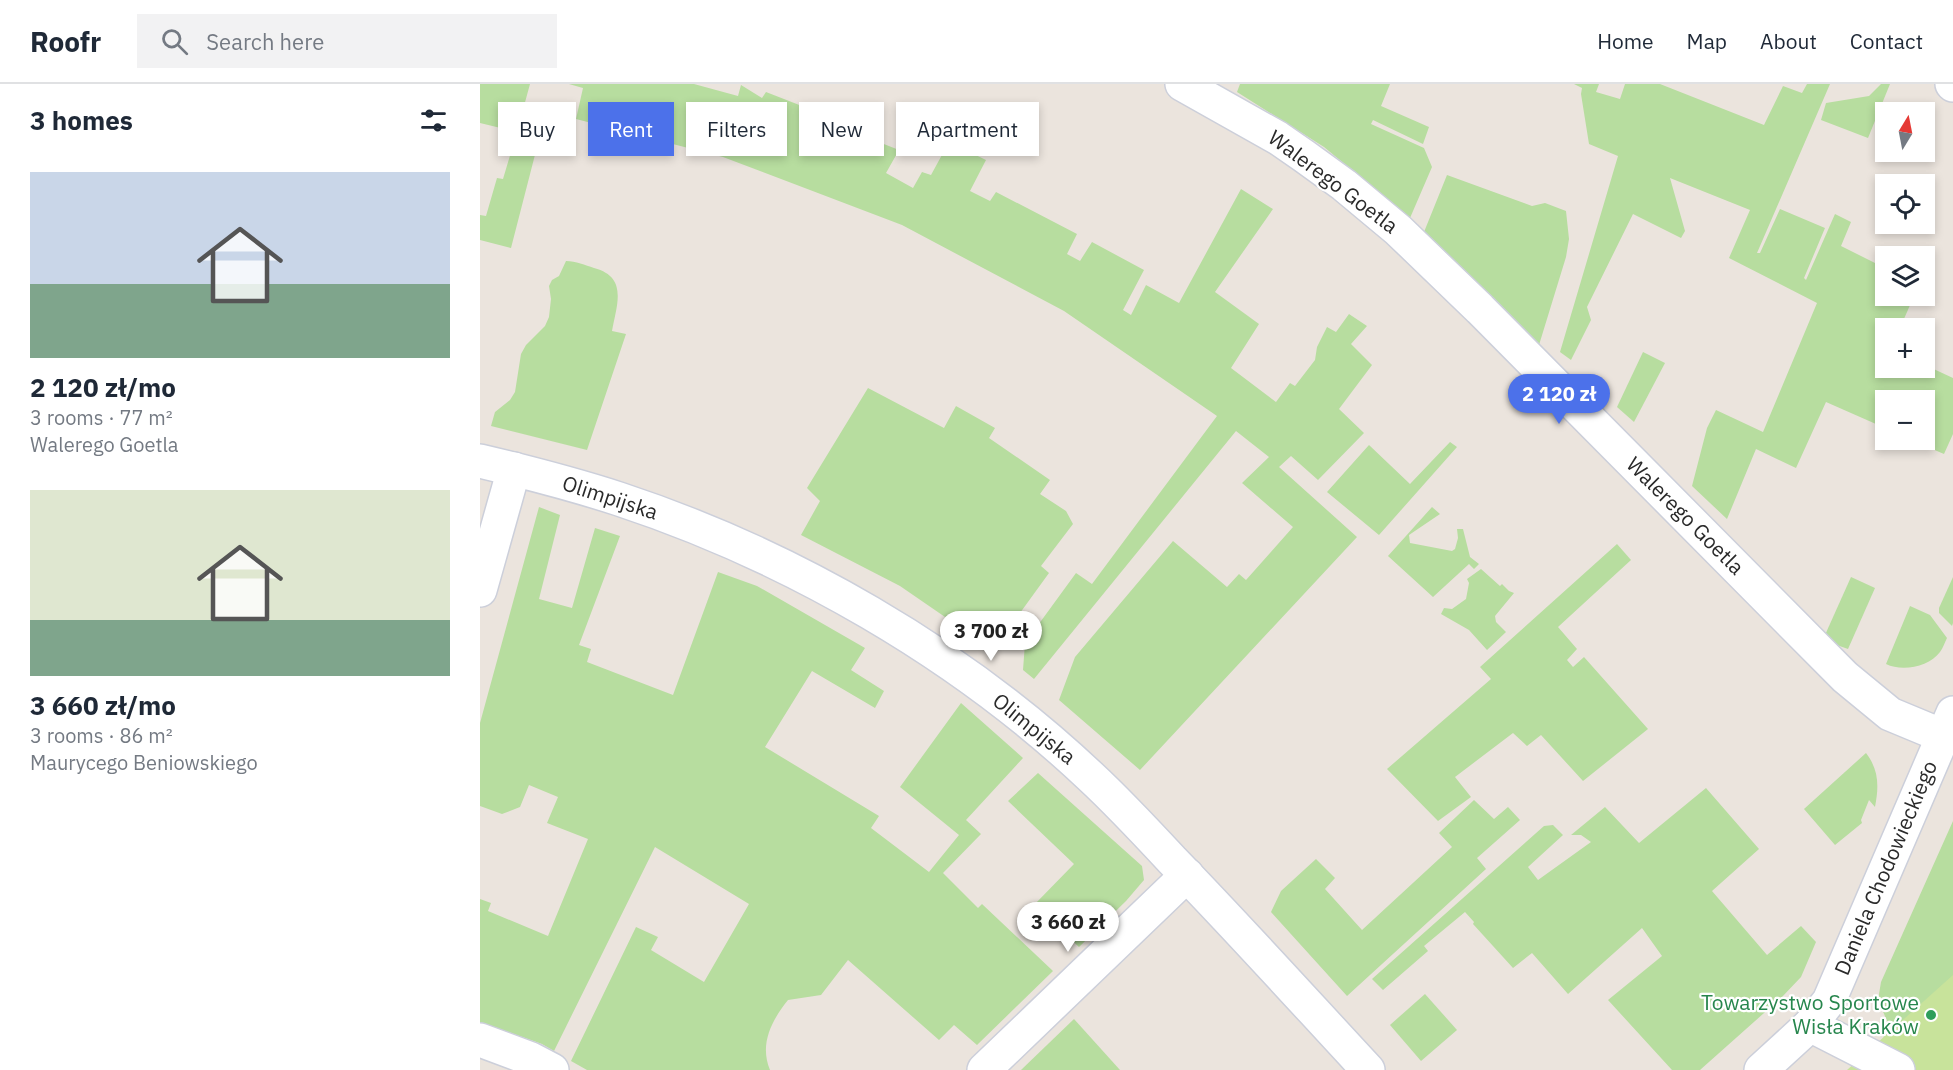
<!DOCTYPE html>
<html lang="en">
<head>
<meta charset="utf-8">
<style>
	body { margin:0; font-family:"IBM Plex Sans",sans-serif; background:#f2f2f3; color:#1f2937; height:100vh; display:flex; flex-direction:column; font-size:22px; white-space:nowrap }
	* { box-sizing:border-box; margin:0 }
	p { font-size:20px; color:#747a83 }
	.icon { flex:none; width:33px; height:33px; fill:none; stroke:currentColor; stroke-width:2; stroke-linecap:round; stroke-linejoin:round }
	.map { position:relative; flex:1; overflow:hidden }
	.details { display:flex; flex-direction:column; background:#fff; width:480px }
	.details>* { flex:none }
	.guide { position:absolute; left:18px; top:18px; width:570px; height:54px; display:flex; gap:12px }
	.needle { width:39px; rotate:10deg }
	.buttons { position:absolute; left:1395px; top:18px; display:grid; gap:12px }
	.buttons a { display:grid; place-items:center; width:60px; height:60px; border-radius:0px; background:#fff; box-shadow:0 3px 9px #0003; font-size:30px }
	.price { position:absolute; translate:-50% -51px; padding:0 14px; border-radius:21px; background:#fff; color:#222; font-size:20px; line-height:39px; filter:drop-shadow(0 2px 3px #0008) }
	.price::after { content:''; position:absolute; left:50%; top:36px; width:18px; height:14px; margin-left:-9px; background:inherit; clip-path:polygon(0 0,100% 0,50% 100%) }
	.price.active { background:#4c71ea; color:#fff }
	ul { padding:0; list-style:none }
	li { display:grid; align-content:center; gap:12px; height:318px; padding:0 30px }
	li span { display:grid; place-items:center; height:186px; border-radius:0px; color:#555 }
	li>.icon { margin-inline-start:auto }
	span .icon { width:108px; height:108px; fill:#fffc; stroke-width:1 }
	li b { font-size:26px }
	h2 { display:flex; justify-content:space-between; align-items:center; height:72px; padding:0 30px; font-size:26px }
	.tag { padding:0 21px; border-radius:0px; background:#fff; box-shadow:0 3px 9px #0003; font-size:21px; line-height:54px }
	.tag.active { background:#4c71ea; color:#fff }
	header { display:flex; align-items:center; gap:36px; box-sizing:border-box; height:84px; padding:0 30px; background:#fff; border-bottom:2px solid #e0e1e3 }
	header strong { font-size:28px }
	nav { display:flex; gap:33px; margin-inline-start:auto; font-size:21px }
	.search { width:420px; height:54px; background:#f2f2f3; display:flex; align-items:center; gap:15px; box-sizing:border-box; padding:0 21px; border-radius:0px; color:#747a83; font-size:22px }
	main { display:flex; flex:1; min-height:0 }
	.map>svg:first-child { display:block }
	.green { fill:#b7dd9f }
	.pitch { fill:#c8e39b }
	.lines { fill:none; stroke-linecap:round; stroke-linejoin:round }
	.minor-casing { stroke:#cccfda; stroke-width:36 }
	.minor { stroke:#fff; stroke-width:33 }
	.leisure-dot { fill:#2e9e5b; stroke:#fff; stroke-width:2 }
	.labels { text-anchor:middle; stroke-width:4.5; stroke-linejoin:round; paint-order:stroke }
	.street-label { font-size:21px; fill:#2a2a2a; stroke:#fff }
	.leisure-label { font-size:21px; fill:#27864d; stroke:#fff; text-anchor:end }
</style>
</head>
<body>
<header>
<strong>Roofr</strong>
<div class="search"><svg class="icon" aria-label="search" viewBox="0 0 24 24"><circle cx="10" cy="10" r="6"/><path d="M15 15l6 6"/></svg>Search here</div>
<nav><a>Home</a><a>Map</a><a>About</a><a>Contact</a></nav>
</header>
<main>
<section class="details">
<h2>3 homes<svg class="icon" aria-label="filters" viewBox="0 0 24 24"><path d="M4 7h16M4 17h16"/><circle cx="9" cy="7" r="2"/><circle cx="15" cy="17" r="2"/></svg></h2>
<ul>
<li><span style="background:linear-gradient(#c9d6e8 60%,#7fa58c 0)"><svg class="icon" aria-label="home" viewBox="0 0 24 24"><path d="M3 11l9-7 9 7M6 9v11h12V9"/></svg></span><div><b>2 120 zł/mo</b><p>3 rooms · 77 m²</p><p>Walerego Goetla</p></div></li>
<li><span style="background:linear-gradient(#dfe7d0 70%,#7fa58c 0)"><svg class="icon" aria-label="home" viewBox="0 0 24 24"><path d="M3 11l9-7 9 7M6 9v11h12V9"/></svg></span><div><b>3 660 zł/mo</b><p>3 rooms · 86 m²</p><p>Maurycego Beniowskiego</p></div></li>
</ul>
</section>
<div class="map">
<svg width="1473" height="986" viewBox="0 0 1473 986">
	<rect width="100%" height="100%" fill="#ebe4dd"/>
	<g class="green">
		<polygon points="0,0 50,0 44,22 66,28 31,164 0,156 0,131 6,132 17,94 23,95 37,48 0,39"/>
		<polygon points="89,0 214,0 258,12 261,1 282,14 286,8 350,33 348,38 419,66 406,89 433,104 442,88 451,91 469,58 506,76 490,107 510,117 516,108 597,150 587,170 600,177 612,158 664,186 643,226 651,231 666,201 699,219 761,105 793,125 735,208 779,240 751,284 796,318 810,299 815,302 835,276 837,263 847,243 856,248 869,230 887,242 871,260 892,281 859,325 884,349 838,396 811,372 799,383 877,453 660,686 579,616 595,573 693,457 747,503 759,490 766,496 813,443 762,399 789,373 756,347 554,595 543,586 545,559 596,489 612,500 737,332 584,227 422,141 243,73 96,35 103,4"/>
		<polygon points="760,0 910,0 901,22 949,43 943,60 893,36 891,40 944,64 952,83 930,134 844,63 757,8"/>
		<polygon points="1094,0 1119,0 1116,8 1140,15 1145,0 1180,0 1284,41 1303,2 1322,9 1327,0 1350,0 1277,169 1280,169 1300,125 1345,144 1324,194 1326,196 1355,130 1371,138 1361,162 1405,184 1406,212 1434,212 1420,244 1406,244 1406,284 1444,284 1445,281 1473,294 1473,350 1464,370 1431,356 1444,356 1444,316 1406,316 1405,344 1346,318 1316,384 1276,365 1247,435 1212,402 1227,344 1236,326 1283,348 1337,219 1249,174 1270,126 1190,94 1205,147 1201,154 1153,130 1107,223 1111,236 1091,276 1080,268 1138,72 1109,60 1101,10 1102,4"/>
		<polygon points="1401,0 1410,0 1388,54 1341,36 1346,19 1389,12"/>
		<polygon points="967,91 1052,122 1065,119 1086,127 1089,155 1086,173 1059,261 944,148"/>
		<path d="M86 177C96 177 105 181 114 184 148 193 137 220 132 247L146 250 107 366 11 342 15 328 30 316 35 308 41 270 46 261 65 242 69 233 71 215 69 202 72 196 79 192Z"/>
		<polygon points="1163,268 1185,279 1154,338 1137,323"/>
		<polygon points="388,304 464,344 476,322 515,344 509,354 570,396 560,410 586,427 593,440 561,482 569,489 513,566 420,502 321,451 340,417 327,404"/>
		<polygon points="970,358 977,363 899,451 847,408 889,361 930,400"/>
		<path d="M59 423 80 431 59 515 92 524 115 444 140 452 99 561 111 565 107 578 193 611 238 488 277 502 385 564 371 586 404 607 395 624 332 587 285 663 399 732 391 744 449 788 479 751 420 703 481 619 543 674 486 736 501 750 463 789 498 824 502 820 573 887 497 961 474 941 459 956 368 876 341 911 308 916C292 936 279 960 290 986H107L91 977 156 843 178 853 171 866 224 898 269 820 175 763 74 967 62 960 0 938V815L11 819 8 827 68 852 108 755 67 739 78 713 49 701 40 723 22 730 0 722V639Z"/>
		<polygon points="952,423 960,430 929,451 930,459 972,467 975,465 978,454 977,445 983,445 990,473 999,480 994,485 989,480 953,513 908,472"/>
		<polygon points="1137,460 1151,476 1078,543 1097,565 1087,576 1093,583 1104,573 1168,645 1103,697 1061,651 1047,662 1033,649 975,693 991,713 958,737 907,685 1011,595 1000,583"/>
		<polygon points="1001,485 1020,502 1022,500 1029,507 1034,509 1015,532 1016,538 1026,548 1007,566 989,546 961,530 964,524 972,525 986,515 989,499 987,495"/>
		<polygon points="1371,493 1395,504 1368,565 1354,560 1345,551"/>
		<polygon points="1473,493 1473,539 1472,542 1459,529 1459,524"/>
		<path d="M1430 522 1450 531 1467 554C1465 558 1463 564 1460 568 1449 583 1422 588 1406 580Z"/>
		<path d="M1386 669C1399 686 1399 702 1395 723L1389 716 1381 736 1382 739 1355 761 1324 725Z"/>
		<polygon points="558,689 662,782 664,796 646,817 599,863 554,821 594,780 528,717"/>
		<polygon points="1226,704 1279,765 1232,807 1287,871 1321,842 1336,858 1321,893 1302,913 1220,986 1192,986 1128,916 1182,872 1162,844 1088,910 1052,869 1033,884 993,840 994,838 985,828 944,862 948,867 903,906 892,895 1064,742 1073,741 1083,751 1048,783 1058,796 1111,758 1101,751 1091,751 1125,723 1159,759"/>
		<polygon points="994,716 1014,735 1028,723 1040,736 997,774 1006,785 867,912 791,828 801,807 836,775 855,794 845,805 882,846 972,763 959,749"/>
		<polygon points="1473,737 1473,986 1403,953 1411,946 1398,916 1401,898"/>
		<polygon points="945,910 977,946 941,977 910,941"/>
		<polygon points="594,935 640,986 541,986"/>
	</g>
	<polygon class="pitch" points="1473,891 1473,986 1367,986"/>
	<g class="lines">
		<defs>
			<g id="minor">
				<polyline points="702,0 798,54 824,72 864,101 918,146 1000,225 1365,593 1410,630 1463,652"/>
				<polyline points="1472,0 1473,1"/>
				<path d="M0 377C46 388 93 400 139 415 309 471 480 569 611 693 639 719 666 748 692 776 759 845 823 916 888 986"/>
				<polyline points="0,506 34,385"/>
				<polyline points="1330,941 1418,986"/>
				<polyline points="0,956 51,975 72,986"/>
				<polyline points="504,986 707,791"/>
				<polyline points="1281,986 1330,941 1349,917 1473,629"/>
			</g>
		</defs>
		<use href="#minor" class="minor-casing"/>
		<use href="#minor" class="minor"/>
	</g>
	<circle class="leisure-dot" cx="1451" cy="931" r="6"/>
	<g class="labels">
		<g class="street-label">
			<text transform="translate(853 98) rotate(37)" y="7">Walerego Goetla</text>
			<text transform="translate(130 414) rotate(18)" y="7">Olimpijska</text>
			<text transform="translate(1205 432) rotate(45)" y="7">Walerego Goetla</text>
			<text transform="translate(554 645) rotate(39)" y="7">Olimpijska</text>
			<text transform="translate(1406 784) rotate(-67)" y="7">Daniela Chodowieckiego</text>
		</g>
		<g class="leisure-label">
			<text x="1439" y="926">Towarzystwo Sportowe<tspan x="1439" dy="24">Wisła Kraków</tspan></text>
		</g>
	</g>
</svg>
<div class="buttons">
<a><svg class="needle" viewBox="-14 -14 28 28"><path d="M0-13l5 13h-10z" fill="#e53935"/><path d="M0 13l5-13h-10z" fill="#747a83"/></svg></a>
<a><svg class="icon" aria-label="locate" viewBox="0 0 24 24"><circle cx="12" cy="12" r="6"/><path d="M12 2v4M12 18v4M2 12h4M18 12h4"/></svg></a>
<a><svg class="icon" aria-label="layers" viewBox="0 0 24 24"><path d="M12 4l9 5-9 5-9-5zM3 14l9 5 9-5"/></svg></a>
<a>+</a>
<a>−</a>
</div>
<b class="price active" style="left:1079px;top:341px">2 120 zł</b>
<b class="price" style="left:511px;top:578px">3 700 zł</b>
<b class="price" style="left:588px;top:869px">3 660 zł</b>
<div class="guide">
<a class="tag">Buy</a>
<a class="tag active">Rent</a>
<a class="tag">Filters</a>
<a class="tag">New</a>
<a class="tag">Apartment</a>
</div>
</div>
</main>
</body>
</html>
